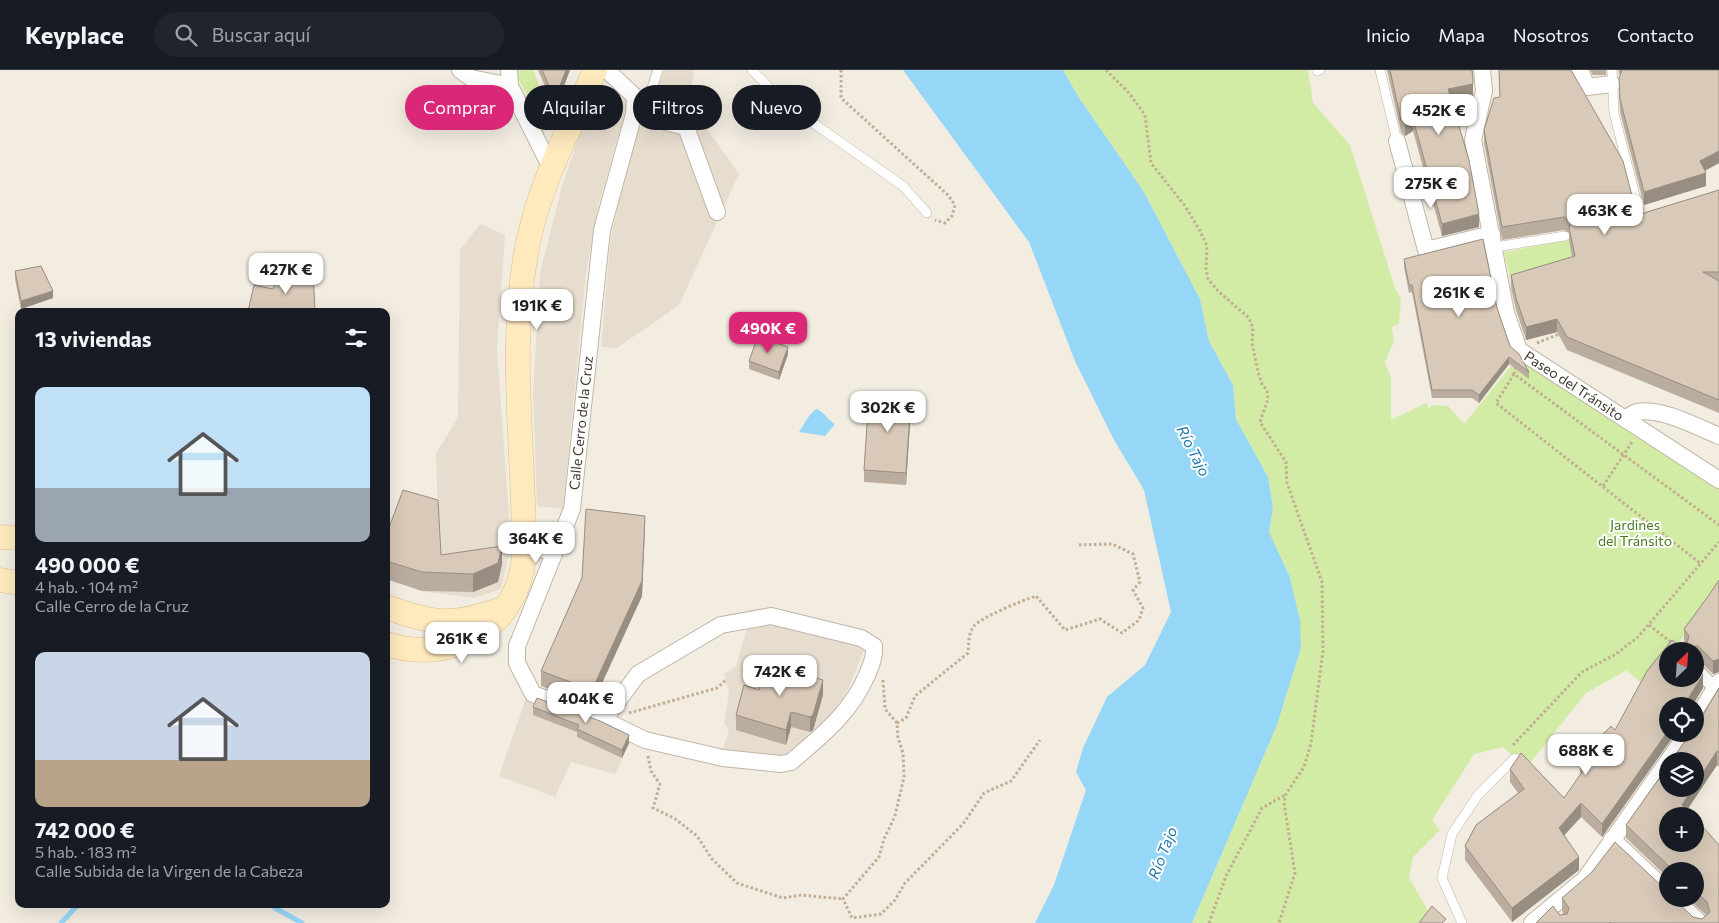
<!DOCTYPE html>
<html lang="es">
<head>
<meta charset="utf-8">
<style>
	body { margin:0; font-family:Commissioner,sans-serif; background:#20242c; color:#f1f3f6; height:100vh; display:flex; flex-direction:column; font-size:19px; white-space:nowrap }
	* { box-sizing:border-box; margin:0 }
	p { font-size:16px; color:#9ea1a6 }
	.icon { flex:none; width:28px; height:28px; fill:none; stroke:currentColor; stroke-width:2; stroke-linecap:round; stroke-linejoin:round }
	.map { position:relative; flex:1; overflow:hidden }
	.sheet { position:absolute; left:15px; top:238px; width:375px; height:600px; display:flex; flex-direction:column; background:#171b24; border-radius:10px; box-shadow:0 5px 20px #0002 }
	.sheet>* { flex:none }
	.hud { position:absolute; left:405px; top:15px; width:475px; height:45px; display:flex; gap:10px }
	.needle { width:32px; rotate:25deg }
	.tools { position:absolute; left:1659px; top:572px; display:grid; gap:10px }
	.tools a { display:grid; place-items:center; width:45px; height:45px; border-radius:50%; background:#171b24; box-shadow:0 5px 20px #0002; font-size:25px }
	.price { position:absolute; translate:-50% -42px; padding:0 11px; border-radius:10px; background:#fff; color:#222; font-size:16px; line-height:32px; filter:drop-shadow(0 1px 2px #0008) }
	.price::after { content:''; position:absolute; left:50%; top:30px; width:15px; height:11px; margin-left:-8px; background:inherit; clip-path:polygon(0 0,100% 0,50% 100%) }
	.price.on { background:#db2777; color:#fff }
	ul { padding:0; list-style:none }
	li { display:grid; align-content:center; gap:10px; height:265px; padding:0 20px }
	li span { display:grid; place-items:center; height:155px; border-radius:10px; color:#555 }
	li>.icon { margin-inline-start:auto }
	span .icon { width:90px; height:90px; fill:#fffc; stroke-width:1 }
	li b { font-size:21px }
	h2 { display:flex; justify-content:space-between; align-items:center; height:60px; padding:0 20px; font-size:21px }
	.tag { padding:0 18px; border-radius:22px; background:#171b24; box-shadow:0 5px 20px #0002; font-size:18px; line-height:45px }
	.tag.on { background:#db2777; color:#fff }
	header { display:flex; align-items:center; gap:30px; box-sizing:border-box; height:70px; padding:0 25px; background:#171b24; border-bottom:1px solid #363941 }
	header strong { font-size:24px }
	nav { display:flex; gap:28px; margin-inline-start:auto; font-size:18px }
	.search { width:350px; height:45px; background:#20242c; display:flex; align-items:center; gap:12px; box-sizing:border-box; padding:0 18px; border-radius:28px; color:#9ea1a6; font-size:19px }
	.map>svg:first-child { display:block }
	.residential { fill:#e7ddce }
	.green { fill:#d2eca5 }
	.water { fill:#96d7f7 }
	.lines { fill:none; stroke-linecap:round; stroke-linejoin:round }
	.stream { stroke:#96d7f7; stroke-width:5 }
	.service-casing { stroke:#c1b5a6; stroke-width:10 }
	.pedestrian-casing { stroke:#c1b5a6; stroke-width:14 }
	.minor-casing { stroke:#c1b5a6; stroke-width:18 }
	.secondary-casing { stroke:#dac08d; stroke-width:25 }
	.path { stroke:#c2ad93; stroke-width:3; stroke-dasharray:2.5 2.5; stroke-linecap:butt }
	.service { stroke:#fff; stroke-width:9 }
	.pedestrian { stroke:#fff; stroke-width:12 }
	.minor { stroke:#fff; stroke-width:16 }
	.secondary { stroke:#ffeabe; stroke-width:24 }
	.wall { fill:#baad9e }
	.shaded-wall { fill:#978d81 }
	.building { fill:#d8c9b8; stroke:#978d81 }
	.labels { text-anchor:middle; stroke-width:4; stroke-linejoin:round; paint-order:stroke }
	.street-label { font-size:14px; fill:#443b31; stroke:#fff }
	.park-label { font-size:14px; fill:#4a7a20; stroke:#fff }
	.water-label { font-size:15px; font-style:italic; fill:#207aa8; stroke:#fff }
</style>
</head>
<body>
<header>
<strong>Keyplace</strong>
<div class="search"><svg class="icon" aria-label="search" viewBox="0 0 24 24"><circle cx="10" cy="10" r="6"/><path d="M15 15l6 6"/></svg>Buscar aquí</div>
<nav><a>Inicio</a><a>Mapa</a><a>Nosotros</a><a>Contacto</a></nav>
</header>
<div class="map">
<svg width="1719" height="853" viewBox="0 0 1719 853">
	<rect width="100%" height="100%" fill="#f2ece1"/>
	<g class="residential">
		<polygon points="651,0 694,0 689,34 739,104 679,235 617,278 601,277 611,165"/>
		<polygon points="595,19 628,32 599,133 586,203 563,439 537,436 533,325 540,203 562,116"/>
		<polygon points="480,154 505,165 497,280 511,474 501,519 474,528 422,521 386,509 386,484 438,448 436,384 458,347 460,180"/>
		<polygon points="773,553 857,575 864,580 840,639 791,684 783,686 723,679 729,660 724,653 729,623 724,604 736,596 747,558"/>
		<polygon points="526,628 583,650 630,672 615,704 571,692 555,727 499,706"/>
	</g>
	<g class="green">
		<polygon points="517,0 533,0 550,44 543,65 531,32 518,9"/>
		<polygon points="1063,0 1308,0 1313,33 1350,75 1395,218 1401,229 1399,253 1392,257 1394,271 1385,292 1391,308 1391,350 1426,333 1429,338 1433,335 1448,336 1464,354 1518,288 1719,418 1719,509 1675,579 1668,581 1646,618 1627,600 1586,623 1526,698 1503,677 1474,684 1432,750 1440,760 1413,787 1409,808 1432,848 1428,853 1192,853 1277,655 1301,578 1289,505 1269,462 1273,437 1268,407 1236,349 1233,315 1209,271 1200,229 1144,122 1078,26"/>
		<polygon points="1569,170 1575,199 1512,217 1504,182"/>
	</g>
	<g class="water">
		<polygon points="903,0 1063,0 1078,26 1144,122 1200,229 1209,271 1233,315 1236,349 1268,407 1273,437 1269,462 1289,505 1300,550 1301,578 1277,655 1192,853 1035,853 1054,815 1086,720 1076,702 1083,678 1107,627 1145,595 1171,542 1144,420 1114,370 1075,291 1029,172"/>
		<path d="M816 339C824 341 827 350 835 354L825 366 799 362 809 346Z"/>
	</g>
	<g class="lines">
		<g class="stream">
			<polyline points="272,834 275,838 302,853"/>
			<polyline points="61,853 79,834"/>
		</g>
		<defs>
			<g id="service">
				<polyline points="752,0 782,31 903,116 927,143"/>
				<polyline points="1380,0 1397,71"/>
				<polyline points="1612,0 1614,43 1640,145"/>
				<polyline points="1317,1 1320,0"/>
				<polyline points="652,18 658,0"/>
				<polyline points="1495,177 1565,166"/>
				<polyline points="1462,853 1442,808 1452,764 1478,725 1515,688"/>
			</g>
			<polyline id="pedestrian" points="1695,597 1715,619"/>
			<g id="minor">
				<polyline points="460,0 471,8 510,16"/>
				<polyline points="509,0 510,16 552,100"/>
				<polyline points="1482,0 1484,21 1473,70 1506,243 1519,280 1719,410"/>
				<polyline points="1580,0 1587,17 1612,14"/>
				<polyline points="634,44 686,57 717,142"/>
				<polyline points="1397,71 1426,180 1492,164"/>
				<path d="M1626 350C1641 326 1699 358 1719 366"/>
				<polyline points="524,476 554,482"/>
				<path d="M604 650 638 604 721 555 771 546 861 568 874 576C875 587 871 595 867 605 851 643 821 666 791 692L781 694 723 688 645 670 604 650 533 624 517 593V576L572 439 602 160 634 44 635 27 607 0"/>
				<polyline points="1695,651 1719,612"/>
				<polyline points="1612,769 1668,822"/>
				<polyline points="1675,829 1700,853"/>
				<polyline points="1532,853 1585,809 1687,664"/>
			</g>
			<g id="secondary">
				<polyline points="0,467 19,468"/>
				<polyline points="0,510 19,513"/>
				<path d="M386 537C436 555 452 556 502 539"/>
				<path d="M386 574C452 595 517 558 524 487 525 382 507 277 528 173 540 113 571 56 595 0"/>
			</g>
		</defs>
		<use href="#service" class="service-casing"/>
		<use href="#pedestrian" class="pedestrian-casing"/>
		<use href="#minor" class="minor-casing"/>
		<use href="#secondary" class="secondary-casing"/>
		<g class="path">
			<polyline points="841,0 841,28 948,125 955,135 952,146 945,153 935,150"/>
			<polyline points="1106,0 1129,23 1145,45 1151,93 1185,136 1200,161 1207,176 1206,198 1208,209 1218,221 1249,248 1253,258 1252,273 1258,302 1262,314 1267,320 1268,329 1260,352 1286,392 1287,413 1322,512 1323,581 1311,673 1304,697 1286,724 1284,733 1295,803 1279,853"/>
			<polyline points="1537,273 1562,263"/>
			<polyline points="1516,297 1514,304 1719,455"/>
			<polyline points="1514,304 1496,333 1700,493"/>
			<polyline points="1603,416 1632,372"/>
			<polyline points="1649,555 1672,573"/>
			<polyline points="883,610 885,639 897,653 898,668 903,683 904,707 895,746 884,769 879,787 843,829 852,848 881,844 895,830 905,813 963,754 984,723 1011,711 1040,670"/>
			<polyline points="629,643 717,618 726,610"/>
			<path d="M897 653 906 648 915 626 968 583C969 573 968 564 974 556 982 547 1023 530 1036 526L1065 560 1100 549 1122 563 1139 550 1143 538 1133 520 1140 512 1133 484 1112 474 1077 475"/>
			<polyline points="1513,675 1582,602 1616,584 1638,567 1719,472"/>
			<polyline points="648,686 651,701 660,714 653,738 674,748 697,766 712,789 737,813 783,828 801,825 843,829"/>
			<polyline points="1209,853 1226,806 1262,738 1285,725"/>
		</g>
		<use href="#service" class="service"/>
		<use href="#pedestrian" class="pedestrian"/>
		<use href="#minor" class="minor"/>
		<use href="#secondary" class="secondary"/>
	</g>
	<g class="wall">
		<polygon points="538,0 570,0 555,39"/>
		<polygon points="1387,0 1472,0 1473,23 1473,26 1452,30 1479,157 1442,166 1413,61 1405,66 1401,62"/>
		<polygon points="1499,0 1571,0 1632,138 1624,142 1625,144 1634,146 1719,120 1719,343 1567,280 1557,262 1526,270 1516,240 1511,218 1511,205 1572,187 1569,171 1569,163 1564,160 1502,170 1484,73 1484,60 1500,27"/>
		<polygon points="1590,0 1606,0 1606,5 1593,5"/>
		<polygon points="1618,0 1719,0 1719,93 1705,101 1706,116 1644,135 1620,42 1619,21 1620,6"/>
		<polygon points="1404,189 1497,238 1510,276 1529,302 1529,309 1509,294 1479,333 1472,328 1432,328 1412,222 1409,223 1404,197"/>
		<polygon points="15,201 53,228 21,239 15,209"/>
		<polygon points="788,284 779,310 749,299 749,291"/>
		<polygon points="911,338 906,415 864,412 864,400"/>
		<polygon points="645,461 642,526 592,635 541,616 541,601"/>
		<polygon points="386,466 441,485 502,494 498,512 473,522 422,521 386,509"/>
		<polygon points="1719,510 1719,602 1713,604 1698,589 1695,590 1695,581 1668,581 1668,609 1695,609 1695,595 1703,605 1703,618 1692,636 1668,636 1668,664 1675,664 1602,767 1581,747 1564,765 1579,787 1579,800 1512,852 1465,790 1465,776 1476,755 1518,723 1510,712 1510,699 1521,683 1564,728 1581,703 1580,702 1580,688 1611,656 1615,660 1647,601 1672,570 1679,575 1685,574 1684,572 1684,559 1709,525"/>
		<polygon points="1719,617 1719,697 1717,695 1687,740 1695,774 1719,853 1536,853 1560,845 1564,845 1562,841 1562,828 1693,847 1702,849 1706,845 1689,829 1695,829 1695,801 1668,801 1668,808 1626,768 1626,755 1690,664"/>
		<polygon points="759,620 823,625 813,660 810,662 791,657 786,675 736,660 736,645"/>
		<polygon points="533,637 629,673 622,688 577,667 577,662 533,645"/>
	</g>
	<g class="shaded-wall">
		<polygon points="566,0 570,0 555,39 555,29"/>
		<polygon points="1473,11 1473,26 1448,31 1448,19"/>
		<polygon points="1413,49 1413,61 1405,66 1405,54"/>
		<polygon points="1719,81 1719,93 1700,103 1700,91"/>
		<polygon points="1706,103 1706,116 1644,135 1644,122"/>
		<polygon points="1632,126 1632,138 1624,142 1621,134 1624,129"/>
		<polygon points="1479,144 1479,157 1442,166 1442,154"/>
		<polygon points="53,221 53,228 21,239 21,231"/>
		<polygon points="1557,249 1557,262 1526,270 1526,257"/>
		<polygon points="788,277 788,284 779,310 779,302"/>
		<polygon points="1509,287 1509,294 1479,333 1479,325"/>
		<polygon points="911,327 911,338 906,415 906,403"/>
		<polygon points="645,446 642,526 592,635 592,620"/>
		<polygon points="502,476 502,494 498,512 473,522 473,504"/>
		<polygon points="1719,589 1719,602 1713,604 1713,591"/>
		<polygon points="1703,605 1703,618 1692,636 1686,636 1686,632"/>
		<polygon points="823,610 823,625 813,660 810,662 810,647"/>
		<polygon points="791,642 791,657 786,675 786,660"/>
		<polygon points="1668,661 1668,664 1675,664 1602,767 1602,754"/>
		<polygon points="629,665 629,673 622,688 622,680"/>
		<polygon points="1717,681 1717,695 1683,746 1682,735 1692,719 1695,719 1695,715"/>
		<polygon points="1581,733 1581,747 1559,771 1559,758"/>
		<polygon points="1579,787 1579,800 1512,852 1512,838"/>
	</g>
	<g class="building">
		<polygon points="542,0 566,0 555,29"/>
		<polygon points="1390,0 1472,0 1473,11 1473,14 1448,19 1469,90 1479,144 1442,154 1413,49 1405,54 1401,50"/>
		<polygon points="1499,0 1571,0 1623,91 1632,126 1624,129 1621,134 1625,144 1634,146 1719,120 1719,202 1703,202 1719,211 1719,330 1567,267 1557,249 1526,257 1516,228 1511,205 1575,186 1569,158 1571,152 1564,147 1502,157 1484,60 1494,28 1500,27"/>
		<polygon points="1622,0 1719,0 1719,81 1700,91 1706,103 1644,122 1620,29 1619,8"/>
		<polygon points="1483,169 1497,238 1510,276 1519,284 1529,302 1509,287 1479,325 1472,320 1432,320 1412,215 1409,215 1404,189"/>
		<polygon points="41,196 53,221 21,231 15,201"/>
		<polygon points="313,201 315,241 297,240 297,241 248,241 254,215 273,219 276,210 289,204"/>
		<polygon points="758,266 788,277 779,302 749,291"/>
		<polygon points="869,324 911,327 906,403 864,400"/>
		<polygon points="403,420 438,430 441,485 502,476 498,493 473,504 422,502 386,491 386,466"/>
		<polygon points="586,439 645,446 642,511 592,620 541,601 582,508"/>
		<polygon points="1719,510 1719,589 1713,591 1698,576 1690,577 1688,581 1668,581 1668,609 1695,609 1695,595 1703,605 1686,632 1686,636 1668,636 1668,661 1602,754 1581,733 1559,758 1579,787 1512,838 1465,776 1476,755 1524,719 1510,699 1521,683 1564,728 1587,695 1580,688 1611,656 1615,660 1647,601 1672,570 1679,575 1687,573 1689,566 1684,559 1709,525"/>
		<polygon points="767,593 823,610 813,645 810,647 791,642 786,660 736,645 744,615 759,620"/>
		<polygon points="1719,618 1719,683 1717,681 1695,715 1695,691 1671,691 1690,664 1695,664 1696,647 1704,643"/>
		<polygon points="537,628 600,651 629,665 622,680 577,659 579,655 533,637"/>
		<polygon points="1668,696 1668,719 1692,719 1682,735 1693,746 1668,746 1668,774 1695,774 1695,748 1719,775 1719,853 1610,853 1610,852 1609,853 1536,853 1553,836 1560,845 1567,844 1569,838 1562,828 1591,803 1615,772 1668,822 1668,829 1674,829 1693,847 1702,849 1710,842 1707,832 1695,821 1695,801 1674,801 1626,755"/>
		<polygon points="1432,836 1446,849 1442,853 1419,853"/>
	</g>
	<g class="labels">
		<g class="street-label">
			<text transform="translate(1574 316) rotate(33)" y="5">Paseo del Tránsito</text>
			<text transform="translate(581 353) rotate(-84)" y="5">Calle Cerro de la Cruz</text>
		</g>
		<g class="park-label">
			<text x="1635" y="460">Jardines<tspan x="1635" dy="16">del Tránsito</tspan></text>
		</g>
		<g class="water-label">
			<text transform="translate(1193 381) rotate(63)" y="5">Río Tajo</text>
			<text transform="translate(1163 783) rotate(-69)" y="5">Río Tajo</text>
		</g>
	</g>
</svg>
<div class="tools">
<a><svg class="needle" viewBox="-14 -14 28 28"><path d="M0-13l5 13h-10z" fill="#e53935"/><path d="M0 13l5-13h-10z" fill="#9ea1a6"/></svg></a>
<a><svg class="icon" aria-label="locate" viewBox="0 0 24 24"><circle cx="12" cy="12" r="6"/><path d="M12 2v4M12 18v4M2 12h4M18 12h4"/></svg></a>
<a><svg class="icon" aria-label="layers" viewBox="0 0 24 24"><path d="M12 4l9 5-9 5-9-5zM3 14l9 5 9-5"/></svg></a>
<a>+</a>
<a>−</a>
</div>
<b class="price" style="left:1439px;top:66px">452K €</b>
<b class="price" style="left:1431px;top:139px">275K €</b>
<b class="price" style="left:1605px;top:166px">463K €</b>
<b class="price" style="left:286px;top:225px">427K €</b>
<b class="price" style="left:1459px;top:248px">261K €</b>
<b class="price" style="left:537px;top:261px">191K €</b>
<b class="price on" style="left:768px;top:284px">490K €</b>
<b class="price" style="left:888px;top:363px">302K €</b>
<b class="price" style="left:536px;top:494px">364K €</b>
<b class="price" style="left:462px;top:594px">261K €</b>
<b class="price" style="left:780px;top:627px">742K €</b>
<b class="price" style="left:586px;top:654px">404K €</b>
<b class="price" style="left:1586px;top:706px">688K €</b>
<div class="hud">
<a class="tag on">Comprar</a>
<a class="tag">Alquilar</a>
<a class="tag">Filtros</a>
<a class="tag">Nuevo</a>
</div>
<section class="sheet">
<h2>13 viviendas<svg class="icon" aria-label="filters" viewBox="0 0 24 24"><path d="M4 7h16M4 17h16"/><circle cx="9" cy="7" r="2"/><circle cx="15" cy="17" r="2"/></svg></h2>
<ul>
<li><span style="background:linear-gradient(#bfe0f5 65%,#9aa5b1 0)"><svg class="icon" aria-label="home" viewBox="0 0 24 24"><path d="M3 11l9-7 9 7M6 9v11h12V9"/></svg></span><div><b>490 000 €</b><p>4 hab. · 104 m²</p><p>Calle Cerro de la Cruz</p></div></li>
<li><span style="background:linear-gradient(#c9d6e8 70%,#b9a48a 0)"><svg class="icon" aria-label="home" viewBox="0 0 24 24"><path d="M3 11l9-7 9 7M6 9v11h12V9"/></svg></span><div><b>742 000 €</b><p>5 hab. · 183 m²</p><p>Calle Subida de la Virgen de la Cabeza</p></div></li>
</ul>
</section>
</div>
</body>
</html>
